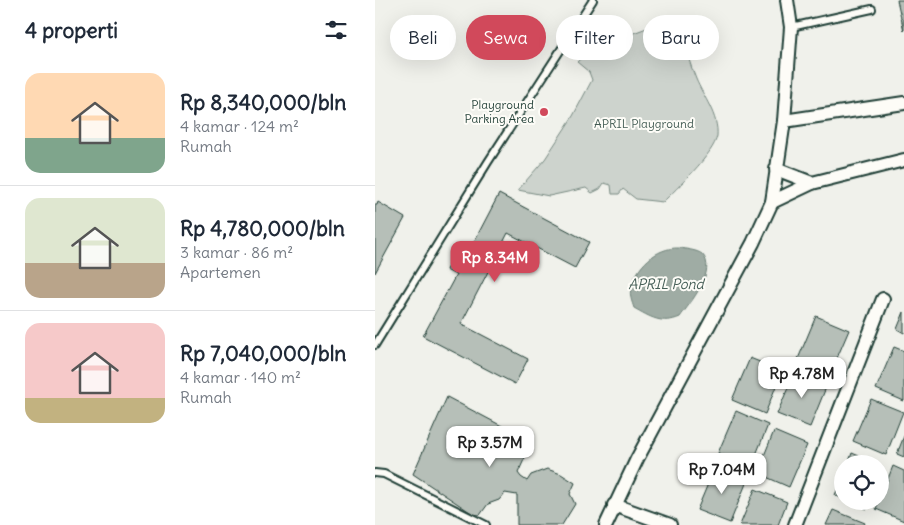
<!DOCTYPE html>
<html lang="id">
<head>
<meta charset="utf-8">
<style>
	body { margin:0; font-family:Delius,sans-serif; background:#f6f6f7; color:#1f2937; height:100vh; display:flex; flex-direction:column; font-size:19px; white-space:nowrap }
	* { box-sizing:border-box; margin:0 }
	p { font-size:16px; color:#747a83 }
	.icon { flex:none; width:28px; height:28px; fill:none; stroke:currentColor; stroke-width:2; stroke-linecap:round; stroke-linejoin:round }
	.map { position:relative; flex:1; overflow:hidden }
	.sheet { display:flex; flex-direction:column; background:#fff; width:375px }
	.sheet>* { flex:none }
	.top-card { position:absolute; left:15px; top:15px; width:439px; height:45px; display:flex; gap:10px }
	.controls { position:absolute; left:459px; top:455px; display:grid; gap:10px }
	.controls a { display:grid; place-items:center; width:55px; height:55px; border-radius:50%; background:#fff; box-shadow:0 5px 20px #0002; font-size:25px }
	.price { position:absolute; translate:-50% -42px; padding:0 11px; border-radius:10px; background:#fff; color:#222; font-size:16px; line-height:32px; filter:drop-shadow(0 1px 2px #0008) }
	.price::after { content:''; position:absolute; left:50%; top:30px; width:15px; height:11px; margin-left:-8px; background:inherit; clip-path:polygon(0 0,100% 0,50% 100%) }
	.price.selected { background:#d1495b; color:#fff }
	ul { padding:0; list-style:none }
	li { display:flex; align-items:center; gap:15px; height:125px; padding:0 25px }
	li+li { border-top:1px solid #e0e1e3 }
	li span { display:grid; place-items:center; flex:none; width:140px; height:100px; border-radius:15px; color:#555 }
	li>.icon { margin-inline-start:auto }
	span .icon { width:60px; height:60px; fill:#fffc; stroke-width:1 }
	li b { font-size:21px }
	h2 { display:flex; justify-content:space-between; align-items:center; height:60px; padding:0 25px; font-size:21px }
	.tag { padding:0 18px; border-radius:22px; background:#fff; box-shadow:0 5px 20px #0002; font-size:18px; line-height:45px }
	.tag.selected { background:#d1495b; color:#fff }
	main { display:flex; flex:1; min-height:0 }
	.map>svg:first-child { display:block }
	.green { fill:#cdd3cd; stroke:#768880 }
	.water { fill:#9faca4; stroke:#6c8077 }
	.building { fill:#b6bfb8; stroke:#1f3d34 }
	.lines { fill:none; stroke-linecap:round; stroke-linejoin:round }
	.lane-casing { stroke:#1f3d34; stroke-width:10 }
	.street-casing { stroke:#1f3d34; stroke-width:16 }
	.lane { stroke:#fdfcf7; stroke-width:6 }
	.street { stroke:#fdfcf7; stroke-width:12 }
	.poi-dot { fill:#d1495b; stroke:#fdfcf7; stroke-width:2 }
	.labels { text-anchor:middle; stroke-width:4; stroke-linejoin:round; paint-order:stroke }
	.poi-label { font-size:12px; fill:#1f3d34; stroke:#fdfcf7; text-anchor:end }
	.park-label { font-size:12px; fill:#425b53; stroke:#fdfcf7 }
	.water-label { font-size:14px; font-style:italic; fill:#455e56; stroke:#fdfcf7 }
</style>
</head>
<body>
<main>
<section class="sheet">
<h2>4 properti<svg class="icon" aria-label="filters" viewBox="0 0 24 24"><path d="M4 7h16M4 17h16"/><circle cx="9" cy="7" r="2"/><circle cx="15" cy="17" r="2"/></svg></h2>
<ul>
<li><span style="background:linear-gradient(#ffd9b3 65%,#7fa58c 0)"><svg class="icon" aria-label="home" viewBox="0 0 24 24"><path d="M3 11l9-7 9 7M6 9v11h12V9"/></svg></span><div><b>Rp 8,340,000/bln</b><p>4 kamar · 124 m²</p><p>Rumah</p></div></li>
<li><span style="background:linear-gradient(#dfe7d0 65%,#b9a48a 0)"><svg class="icon" aria-label="home" viewBox="0 0 24 24"><path d="M3 11l9-7 9 7M6 9v11h12V9"/></svg></span><div><b>Rp 4,780,000/bln</b><p>3 kamar · 86 m²</p><p>Apartemen</p></div></li>
<li><span style="background:linear-gradient(#f6c9c9 75%,#c2b280 0)"><svg class="icon" aria-label="home" viewBox="0 0 24 24"><path d="M3 11l9-7 9 7M6 9v11h12V9"/></svg></span><div><b>Rp 7,040,000/bln</b><p>4 kamar · 140 m²</p><p>Rumah</p></div></li>
</ul>
</section>
<div class="map">
<svg width="529" height="525" viewBox="0 0 529 525">
	<rect width="100%" height="100%" fill="#f0f1eb"/>
	<filter id="ink" filterUnits="userSpaceOnUse"><feTurbulence type="fractalNoise" baseFrequency=".02" numOctaves="2"/><feDisplacementMap in="SourceGraphic" scale="10" xChannelSelector="R" yChannelSelector="G"/><feConvolveMatrix kernelMatrix="1 2 1 2 8 2 1 2 1" color-interpolation-filters="sRGB"/></filter>
	<g filter="url(#ink)">
		<path class="green" d="M277 26 306 35C311 49 315 65 321 79 328 96 344 116 342 136 339 154 301 189 288 202L261 199 248 189 244 194H237L236 185 229 183 225 189 217 193 211 188 174 196 143 190 170 159 198 116 217 80 214 72 202 62 216 49Z"/>
		<path class="water" d="M304 248C310 249 322 250 327 254 343 270 315 303 305 317 287 325 275 317 259 308 257 302 254 295 256 288 261 267 281 247 304 248Z"/>
		<g class="building">
			<polygon points="522,0 529,0 529,31"/>
			<polygon points="124,194 214,242 200,268 133,233 86,324 153,359 140,384 48,336 81,275 71,270 79,253 90,259"/>
			<polygon points="3,202 30,218 0,273 0,205 2,205"/>
			<polygon points="529,312 529,333 522,329"/>
			<polygon points="441,316 474,330 456,372 423,359"/>
			<polygon points="519,347 529,351 529,401 501,389"/>
			<polygon points="375,358 407,371 390,414 357,400"/>
			<polygon points="420,371 452,385 435,427 402,414"/>
			<polygon points="72,397 157,442 143,473 146,477 152,481 156,475 172,469 186,474 200,483 195,494 200,504 187,525 142,525 142,495 130,493 124,500 113,504 105,515 98,514 38,474"/>
			<polygon points="496,399 528,412 511,455 478,441"/>
			<polygon points="361,411 393,425 376,467 343,453"/>
			<polygon points="399,431 432,445 414,487 382,473"/>
			<polygon points="529,436 529,457 522,454"/>
			<polygon points="477,453 503,464 473,464"/>
			<polygon points="518,466 529,471 529,521 501,509"/>
			<polygon points="340,467 372,481 355,523 322,510"/>
			<polygon points="468,476 468,499 460,495"/>
			<polygon points="380,489 412,502 403,525 365,525"/>
			<polygon points="474,501 495,501 492,509"/>
			<polygon points="458,510 490,523 489,525 451,525"/>
		</g>
		<g class="lines">
			<defs>
				<g id="lane">
					<polyline points="416,27 497,9"/>
					<polyline points="0,345 113,162 218,0"/>
					<polyline points="0,473 9,474 111,525"/>
				</g>
				<g id="street">
					<polyline points="409,121 529,103"/>
					<polyline points="401,169 437,183"/>
					<polyline points="397,202 437,183 529,160"/>
					<polyline points="239,505 295,525"/>
					<polyline points="231,525 262,459 378,243 397,202 409,121 416,27 412,0"/>
					<polyline points="420,525 508,299"/>
				</g>
			</defs>
			<use href="#lane" class="lane-casing"/>
			<use href="#street" class="street-casing"/>
			<use href="#lane" class="lane"/>
			<use href="#street" class="street"/>
		</g>
	</g>
	<circle class="poi-dot" cx="169" cy="112" r="5"/>
	<g class="labels">
		<g class="poi-label">
			<text x="159" y="109">Playground<tspan x="159" dy="14">Parking Area</tspan></text>
		</g>
		<g class="park-label">
			<text x="269" y="128">APRIL Playground</text>
		</g>
		<g class="water-label">
			<text x="291" y="289">APRIL Pond</text>
		</g>
	</g>
</svg>
<div class="controls">
<a><svg class="icon" aria-label="locate" viewBox="0 0 24 24"><circle cx="12" cy="12" r="6"/><path d="M12 2v4M12 18v4M2 12h4M18 12h4"/></svg></a>
</div>
<b class="price selected" style="left:120px;top:283px">Rp 8.34M</b>
<b class="price" style="left:427px;top:399px">Rp 4.78M</b>
<b class="price" style="left:115px;top:468px">Rp 3.57M</b>
<b class="price" style="left:347px;top:495px">Rp 7.04M</b>
<div class="top-card">
<a class="tag">Beli</a>
<a class="tag selected">Sewa</a>
<a class="tag">Filter</a>
<a class="tag">Baru</a>
</div>
</div>
</main>
</body>
</html>
